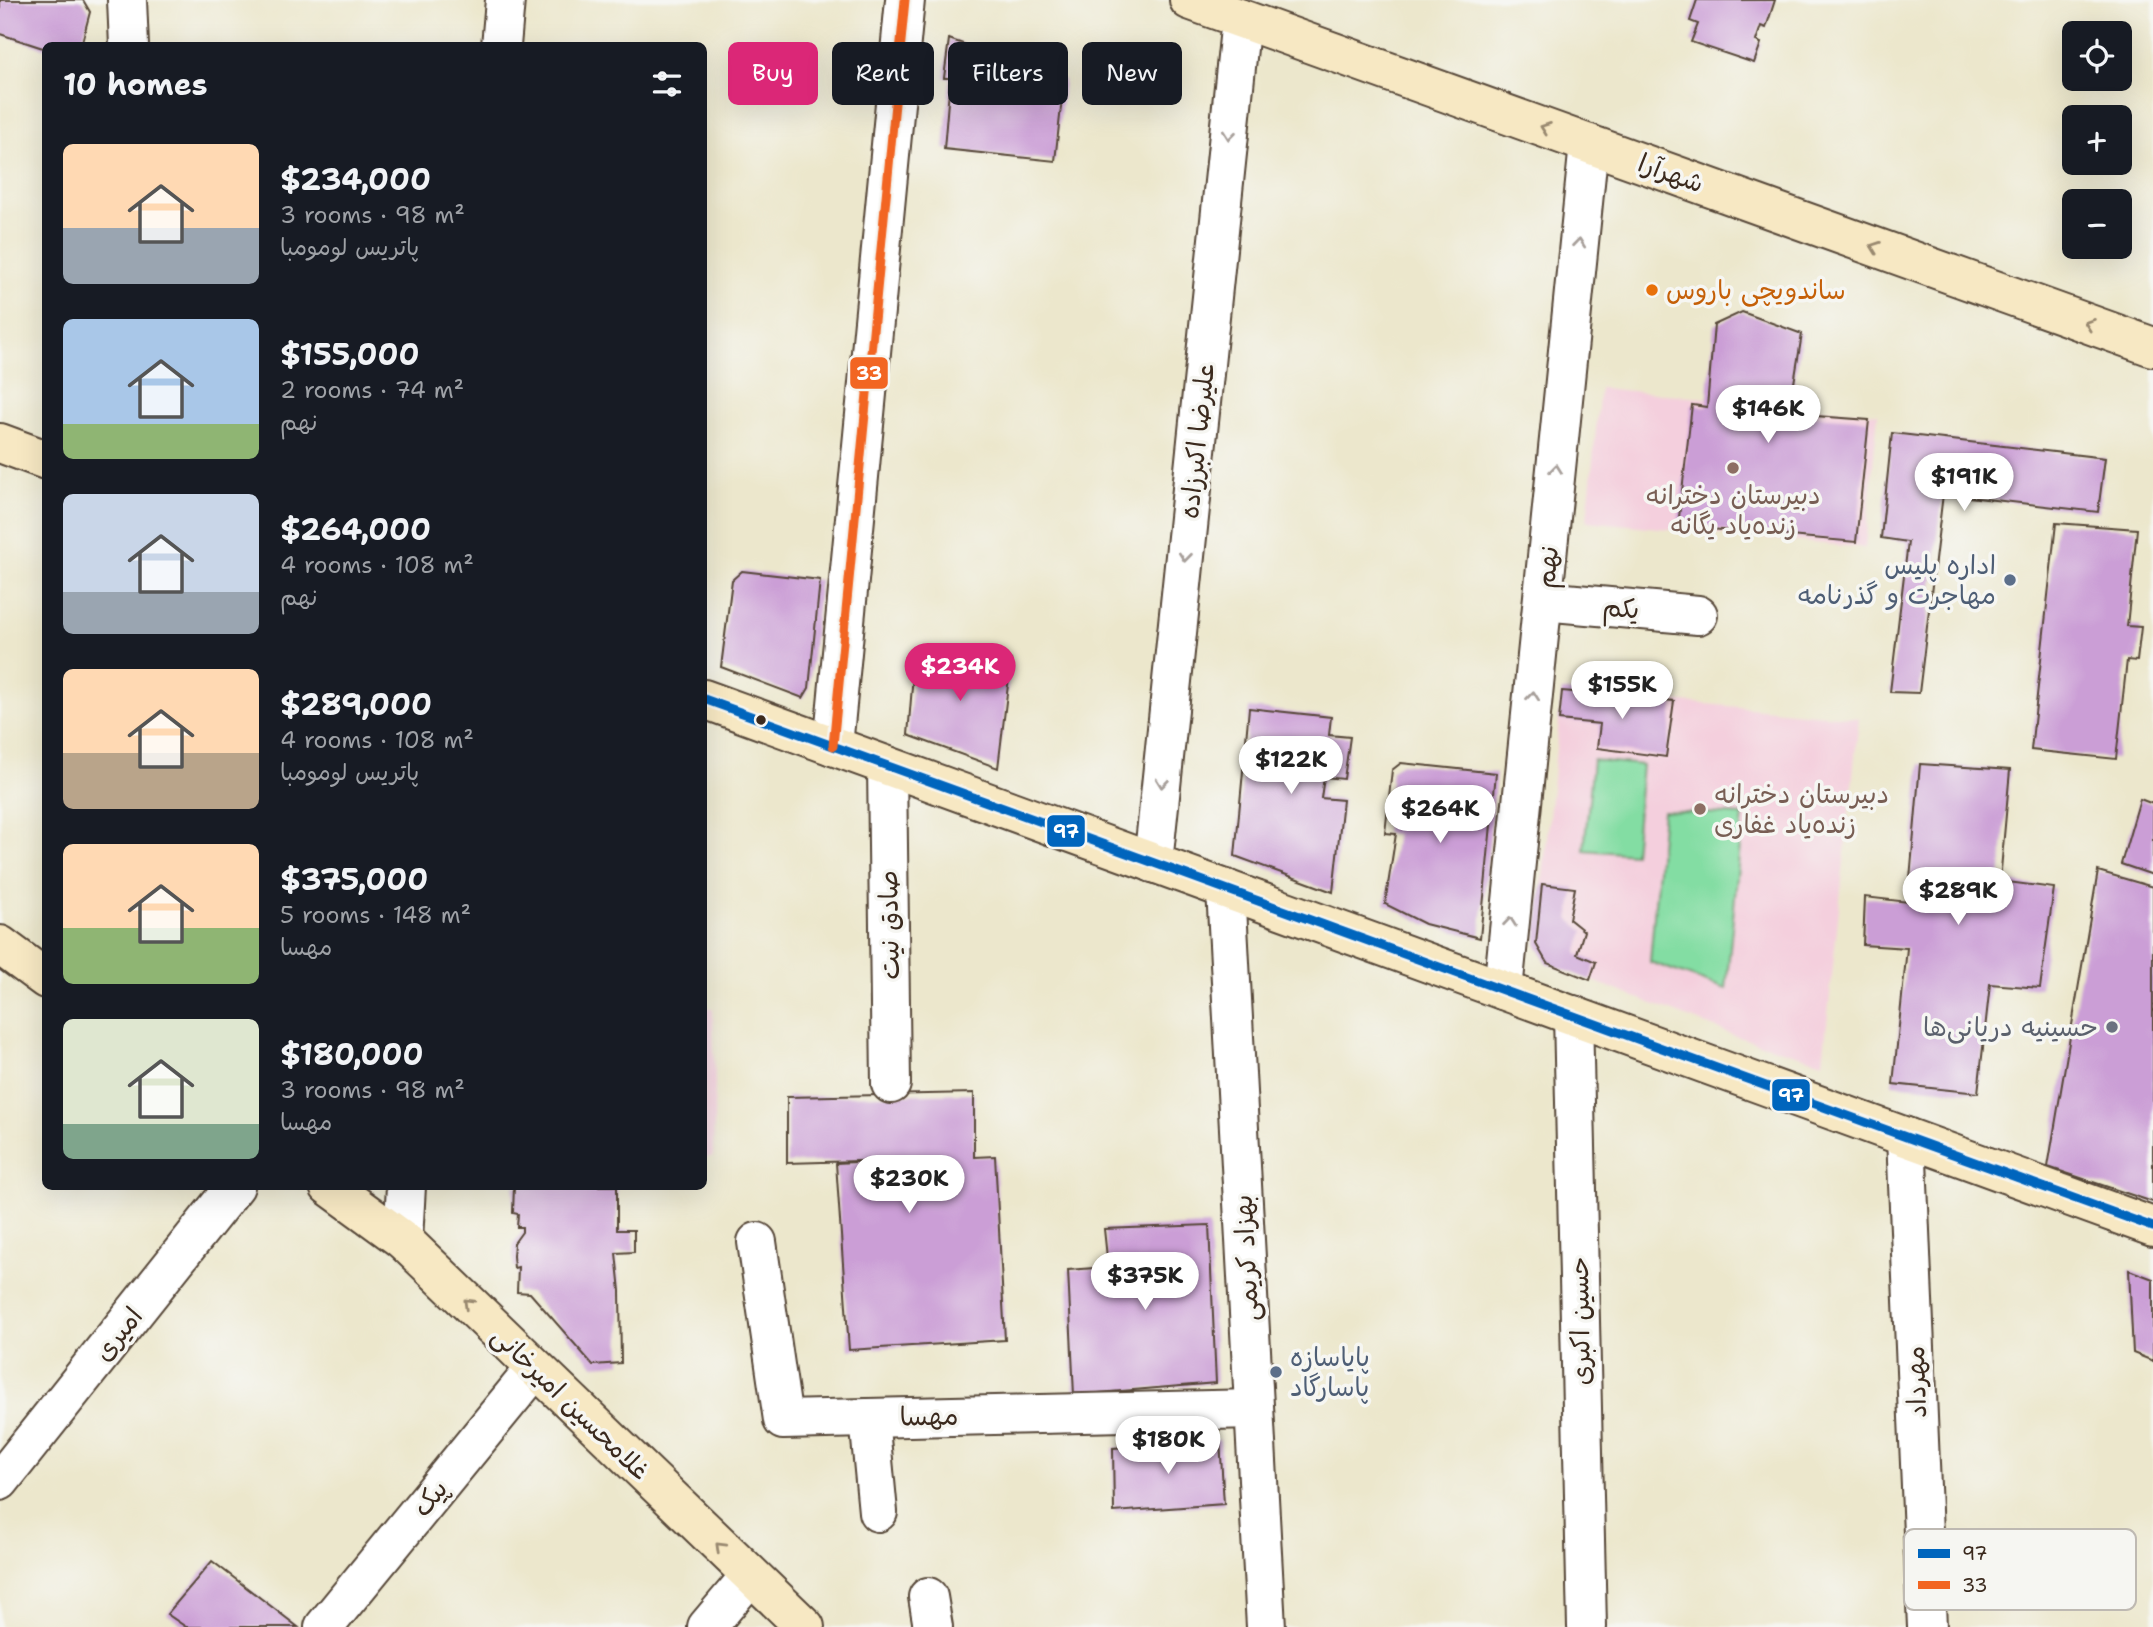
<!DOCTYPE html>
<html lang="en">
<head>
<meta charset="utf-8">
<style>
	body { margin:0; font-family:"Shantell Sans","Playpen Sans Arabic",sans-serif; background:#20242c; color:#f1f3f6; height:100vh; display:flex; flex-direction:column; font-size:26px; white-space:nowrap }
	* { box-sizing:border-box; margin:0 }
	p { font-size:23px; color:#9ea1a6 }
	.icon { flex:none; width:38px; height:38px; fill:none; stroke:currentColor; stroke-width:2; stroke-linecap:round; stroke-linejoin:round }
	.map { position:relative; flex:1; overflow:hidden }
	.details { position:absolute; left:42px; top:42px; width:665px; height:1148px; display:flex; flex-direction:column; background:#171b24; border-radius:10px; box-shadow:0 7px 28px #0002 }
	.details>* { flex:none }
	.hud { position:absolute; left:728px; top:42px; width:665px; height:63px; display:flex; gap:14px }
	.buttons { position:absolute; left:2062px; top:21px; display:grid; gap:14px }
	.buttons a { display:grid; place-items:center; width:70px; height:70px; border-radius:10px; background:#171b24; box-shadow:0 7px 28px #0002; font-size:35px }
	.price { position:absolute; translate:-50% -60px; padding:0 16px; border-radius:24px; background:#fff; color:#222; font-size:23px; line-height:46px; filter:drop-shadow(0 2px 4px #0008) }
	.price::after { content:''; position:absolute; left:50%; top:42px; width:21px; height:16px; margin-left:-10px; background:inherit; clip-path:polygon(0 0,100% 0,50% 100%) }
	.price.current { background:#db2777; color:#fff }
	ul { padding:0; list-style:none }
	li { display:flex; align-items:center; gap:21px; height:175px; padding:0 21px }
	li span { display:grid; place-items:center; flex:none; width:196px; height:140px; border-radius:10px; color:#555 }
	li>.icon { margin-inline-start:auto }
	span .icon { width:84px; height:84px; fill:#fffc; stroke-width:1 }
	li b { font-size:30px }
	h2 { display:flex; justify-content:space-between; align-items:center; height:84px; padding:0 21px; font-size:30px }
	.tag { padding:0 24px; border-radius:10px; background:#171b24; box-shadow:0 7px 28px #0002; font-size:24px; line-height:63px }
	.tag.current { background:#db2777; color:#fff }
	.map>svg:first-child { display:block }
	.built { fill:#f4cfdd }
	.green { fill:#83dda3; stroke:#5f8460; stroke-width:2 }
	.building { fill:#cb9ed6 }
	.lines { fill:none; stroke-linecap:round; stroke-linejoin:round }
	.street-casing { stroke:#564638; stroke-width:42 }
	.secondary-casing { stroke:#564638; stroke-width:42 }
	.street { stroke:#fff; stroke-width:38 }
	.secondary { stroke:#f7e8c3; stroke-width:38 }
	.bus-1-casing { stroke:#f6f6f2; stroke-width:14 }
	.bus-2-casing { stroke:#f6f6f2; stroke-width:14 }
	.bus-1 { stroke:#0065bd; stroke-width:9 }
	.bus-2 { stroke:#f26522; stroke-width:9 }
	.oneway { stroke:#998970 }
	.oneway2 { stroke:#a79f9a }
	.food-dot { fill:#e8710a; stroke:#f6f6f2; stroke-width:2.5 }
	.education-dot { fill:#8d6e63; stroke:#f6f6f2; stroke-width:2.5 }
	.service-dot { fill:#5c6f8a; stroke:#f6f6f2; stroke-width:2.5 }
	.bus-dot { fill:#3b2a1e; stroke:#f6f6f2; stroke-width:2.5 }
	.worship-dot { fill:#6b7280; stroke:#f6f6f2; stroke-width:2.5 }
	.labels { text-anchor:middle; stroke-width:7; stroke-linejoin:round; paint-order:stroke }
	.street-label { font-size:26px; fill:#3b2a1e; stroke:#f6f6f2 }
	.food-label { font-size:26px; fill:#c56008; stroke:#f6f6f2; text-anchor:start }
	.education-label { font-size:26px; fill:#785e54; stroke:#f6f6f2 }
	.service-label { font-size:26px; fill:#4e5e75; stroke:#f6f6f2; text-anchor:end }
	.worship-label { font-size:26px; fill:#5b616d; stroke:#f6f6f2; text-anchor:end }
	.key { fill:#f6f6f2; stroke:#beb9b2; stroke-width:2 }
	.key-label { font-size:19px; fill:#3b2a1e }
	.line-badge { stroke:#f6f6f2; stroke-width:2.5 }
	.badge-label { font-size:19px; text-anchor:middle; font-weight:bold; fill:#fff }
</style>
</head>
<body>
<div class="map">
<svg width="2153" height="1627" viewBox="0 0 2153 1627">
	<rect width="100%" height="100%" fill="#f6f6f2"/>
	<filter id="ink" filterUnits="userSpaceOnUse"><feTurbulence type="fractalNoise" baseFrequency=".0143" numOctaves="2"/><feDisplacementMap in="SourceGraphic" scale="14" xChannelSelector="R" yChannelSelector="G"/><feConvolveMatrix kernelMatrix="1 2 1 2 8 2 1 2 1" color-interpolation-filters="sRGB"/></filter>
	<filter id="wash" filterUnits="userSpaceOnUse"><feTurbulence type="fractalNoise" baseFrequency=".00686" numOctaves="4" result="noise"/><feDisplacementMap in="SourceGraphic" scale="28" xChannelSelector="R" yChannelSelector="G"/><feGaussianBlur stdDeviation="1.57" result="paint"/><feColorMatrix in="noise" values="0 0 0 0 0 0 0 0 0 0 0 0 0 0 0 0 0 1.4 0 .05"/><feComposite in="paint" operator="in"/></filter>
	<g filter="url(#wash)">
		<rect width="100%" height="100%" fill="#ece7cc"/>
		<g class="built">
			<polygon points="1600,388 1878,414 1865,548 1587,521"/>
			<polygon points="1562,691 1859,718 1823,1062 1738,1037 1547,963 1536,944"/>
			<polygon points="704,1008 713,1008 715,1084 713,1157 704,1157"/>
		</g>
		<g class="green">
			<polygon points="1593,760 1642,765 1634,854 1584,850"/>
			<polygon points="1663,811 1743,815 1726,989 1650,962"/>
		</g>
		<g id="blocks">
			<g class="building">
				<polygon points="0,0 83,0 90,12 81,46 46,46 46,49 0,34"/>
				<polygon points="1697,0 1775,0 1766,28 1761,26 1756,41 1761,43 1754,63 1691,42 1698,24 1690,21"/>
				<polygon points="949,39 1064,80 1055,161 944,149 950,78 944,78"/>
				<polygon points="1742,312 1802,334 1789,414 1869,420 1856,542 1678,526 1692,405 1707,407 1714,325"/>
				<polygon points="1892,433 2105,458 2098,512 1943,494 1919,693 1890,692 1908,542 1881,538"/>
				<polygon points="2056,523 2137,529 2127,626 2141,627 2137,661 2127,660 2116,759 2031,750"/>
				<polygon points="742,571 820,580 809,688 803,698 721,667 732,580"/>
				<polygon points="915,650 1011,660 998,768 908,735"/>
				<polygon points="1562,691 1674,701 1666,757 1597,748 1600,724 1559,720"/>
				<polygon points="1249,708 1331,717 1329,735 1350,737 1344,779 1324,777 1321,798 1343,800 1333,892 1235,856"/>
				<polygon points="1401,763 1496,773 1480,938 1425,924 1385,904 1396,834 1385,833 1392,770"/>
				<polygon points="1920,764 2010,770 2000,881 2054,888 2040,988 1990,984 1978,1093 1893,1084 1907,948 1863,945 1865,897 1908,902"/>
				<polygon points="2140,799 2153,804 2153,875 2121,864"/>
				<polygon points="2098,871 2153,887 2153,1202 2048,1167"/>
				<polygon points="1542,884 1575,888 1569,919 1584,931 1577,954 1596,962 1590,980 1547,963 1536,944"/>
				<polygon points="974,1093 974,1157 995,1156 1005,1340 849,1350 836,1163 895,1160 787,1163 787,1097"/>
				<polygon points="514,1186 617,1186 617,1230 634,1230 634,1252 616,1253 620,1291 621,1363 593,1365 530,1293 517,1292 518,1267 514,1268 513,1256 514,1243 522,1232 522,1227 517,1227 518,1214 513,1213"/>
				<polygon points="1209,1225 1216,1383 1074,1395 1068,1270 1108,1267 1104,1229"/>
				<polygon points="2129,1270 2153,1279 2153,1361 2133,1353"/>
				<polygon points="1220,1440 1224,1504 1114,1512 1113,1448"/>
				<polygon points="212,1561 298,1627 186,1627 167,1614"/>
			</g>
		</g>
	</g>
	<g filter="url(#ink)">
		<use href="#blocks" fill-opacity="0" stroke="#564638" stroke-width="2"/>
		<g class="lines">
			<defs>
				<g id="street">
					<polyline points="127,0 129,46"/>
					<polyline points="501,46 505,0"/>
					<polyline points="1543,601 1698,615"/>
					<polyline points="833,746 905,0"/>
					<polyline points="887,766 891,1084"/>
					<polyline points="1153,863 1241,19"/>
					<polyline points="1226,889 1266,1627"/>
					<polyline points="1503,990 1589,144"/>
					<polyline points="1573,1015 1587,1627"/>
					<polyline points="1906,1137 1927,1627"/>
					<polyline points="403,1240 406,1186"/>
					<polyline points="757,1242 783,1420 1254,1409"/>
					<polyline points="869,1418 878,1512"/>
					<polyline points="0,1481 235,1186"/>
					<polyline points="928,1597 933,1627"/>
					<polyline points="324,1627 535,1369"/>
					<polyline points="707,1627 750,1576"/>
				</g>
				<g id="secondary">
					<polyline points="1189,0 2153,347"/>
					<polyline points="0,443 46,460"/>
					<polyline points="704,699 2153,1227"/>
					<polyline points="0,945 46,979"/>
					<polyline points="329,1186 403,1240 805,1627"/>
				</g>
			</defs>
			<use href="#street" class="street-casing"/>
			<use href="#secondary" class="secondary-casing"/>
			<use href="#street" class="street"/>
			<use href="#secondary" class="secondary"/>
			<defs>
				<polyline id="bus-1" points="704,699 2153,1227"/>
				<polyline id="bus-2" points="833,746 905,0"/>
			</defs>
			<use href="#bus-1" class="bus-1-casing"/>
			<use href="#bus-2" class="bus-2-casing"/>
			<use href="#bus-1" class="bus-1"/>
			<use href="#bus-2" class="bus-2"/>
		</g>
		<defs><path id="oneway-chevron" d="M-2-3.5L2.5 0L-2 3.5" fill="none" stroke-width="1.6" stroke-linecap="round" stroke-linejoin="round" transform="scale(1.75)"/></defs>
		<g class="oneway">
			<use href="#oneway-chevron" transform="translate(1545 128) rotate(-160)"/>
			<use href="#oneway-chevron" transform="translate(1875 247) rotate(-160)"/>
			<use href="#oneway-chevron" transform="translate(2089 324) rotate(-160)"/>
			<use href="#oneway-chevron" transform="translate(468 1303) rotate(-136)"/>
			<use href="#oneway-chevron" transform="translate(720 1547) rotate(-136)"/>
		</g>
		<g class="oneway2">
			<use href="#oneway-chevron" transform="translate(1229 135) rotate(96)"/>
			<use href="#oneway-chevron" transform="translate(1579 243) rotate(-84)"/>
			<use href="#oneway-chevron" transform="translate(1556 469) rotate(-84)"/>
			<use href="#oneway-chevron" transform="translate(1185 557) rotate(96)"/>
			<use href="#oneway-chevron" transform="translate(1533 696) rotate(-84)"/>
			<use href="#oneway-chevron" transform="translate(1162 783) rotate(96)"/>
			<use href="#oneway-chevron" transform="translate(1510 922) rotate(-84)"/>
		</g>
	</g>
	<circle class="food-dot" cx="1652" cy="290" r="7"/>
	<g class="education-dot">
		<circle cx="1733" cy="468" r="7"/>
		<circle cx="1700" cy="809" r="7"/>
	</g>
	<g class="service-dot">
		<circle cx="2010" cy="580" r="7"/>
		<circle cx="1276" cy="1372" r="7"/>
	</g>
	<circle class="bus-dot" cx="761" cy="720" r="6"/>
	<circle class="worship-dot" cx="2112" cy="1027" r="7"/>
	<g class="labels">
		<g class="street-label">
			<text transform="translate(1671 173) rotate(20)" y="9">شهرآرا</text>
			<text transform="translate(1197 441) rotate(-84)" y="9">علیرضا اکبرزاده</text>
			<text transform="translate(1547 567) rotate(-84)" y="9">نهم</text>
			<text transform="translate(1621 608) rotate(5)" y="9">یکم</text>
			<text transform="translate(889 925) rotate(-91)" y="9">صادق نیت</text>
			<text transform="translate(1246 1258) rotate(-93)" y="9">بهزاد کریمی</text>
			<text transform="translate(1580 1321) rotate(-91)" y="9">حسین اکبری</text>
			<text transform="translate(118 1334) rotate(-51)" y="9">امیری</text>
			<text transform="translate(1916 1382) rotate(-92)" y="9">مهرداد</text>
			<text transform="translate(571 1403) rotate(44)" y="9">غلامحسین امیرخانی</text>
			<text transform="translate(929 1416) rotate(-1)" y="9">مهسا</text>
			<text transform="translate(430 1498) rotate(-51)" y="9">پیک</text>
		</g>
		<g class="food-label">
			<text x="1666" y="299">ساندویچی باروس</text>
		</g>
		<g class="education-label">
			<text x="1733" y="504">دبیرستان دخترانه<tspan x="1733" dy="30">زنده‌یاد یگانه</tspan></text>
			<text x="1714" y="803" text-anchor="start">دبیرستان دخترانه<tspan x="1714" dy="30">زنده‌یاد غفاری</tspan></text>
		</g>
		<g class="service-label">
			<text x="1996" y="574">اداره پلیس<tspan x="1996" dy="30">مهاجرت و گذرنامه</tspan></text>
			<text x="1290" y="1366" text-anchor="start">پایاسازه<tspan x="1290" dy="30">پاسارگاد</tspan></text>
		</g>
		<g class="worship-label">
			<text x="2098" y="1036">حسینیه دریانی‌ها</text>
		</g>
	</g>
	<rect x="1904" y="1529" width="232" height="81" rx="10" class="key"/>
	<rect x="1918" y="1549" width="32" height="9" fill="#0065bd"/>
	<rect x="1918" y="1581" width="32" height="8" fill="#f26522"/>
	<g class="key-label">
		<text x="1962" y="1560">97</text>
		<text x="1962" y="1592">33</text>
	</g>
	<g class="line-badge">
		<rect x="849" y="356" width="40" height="34" rx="7" fill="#f26522"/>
		<rect x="1046" y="814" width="40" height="34" rx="7" fill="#0065bd"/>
		<rect x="1771" y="1078" width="40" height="34" rx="7" fill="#0065bd"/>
	</g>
	<g class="badge-label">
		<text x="869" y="380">33</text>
		<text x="1066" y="838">97</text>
		<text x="1791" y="1102">97</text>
	</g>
</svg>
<div class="buttons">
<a><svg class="icon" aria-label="locate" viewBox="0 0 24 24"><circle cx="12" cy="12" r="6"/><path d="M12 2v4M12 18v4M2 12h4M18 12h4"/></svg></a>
<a>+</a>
<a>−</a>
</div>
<b class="price" style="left:1768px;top:445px">$146K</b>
<b class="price" style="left:1964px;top:513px">$191K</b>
<b class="price current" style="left:960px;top:703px">$234K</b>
<b class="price" style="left:1622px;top:721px">$155K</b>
<b class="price" style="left:1291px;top:796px">$122K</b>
<b class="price" style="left:1440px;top:845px">$264K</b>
<b class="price" style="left:1958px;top:927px">$289K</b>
<b class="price" style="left:909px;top:1215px">$230K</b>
<b class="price" style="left:1145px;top:1312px">$375K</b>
<b class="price" style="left:1168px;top:1476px">$180K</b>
<div class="hud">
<a class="tag current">Buy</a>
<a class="tag">Rent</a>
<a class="tag">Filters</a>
<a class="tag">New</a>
</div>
<section class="details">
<h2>10 homes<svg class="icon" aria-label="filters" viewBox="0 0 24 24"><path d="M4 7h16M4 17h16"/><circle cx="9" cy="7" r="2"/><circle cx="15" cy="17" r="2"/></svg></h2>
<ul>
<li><span style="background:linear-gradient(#ffd9b3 60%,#9aa5b1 0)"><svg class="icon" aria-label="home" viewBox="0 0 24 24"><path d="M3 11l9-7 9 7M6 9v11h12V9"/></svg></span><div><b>$234,000</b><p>3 rooms · 98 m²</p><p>پاتریس لومومبا</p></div></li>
<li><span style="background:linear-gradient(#a9c7e8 75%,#8fb573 0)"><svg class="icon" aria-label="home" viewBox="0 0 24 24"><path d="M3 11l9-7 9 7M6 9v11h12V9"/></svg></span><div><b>$155,000</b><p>2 rooms · 74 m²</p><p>نهم</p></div></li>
<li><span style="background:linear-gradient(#c9d6e8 70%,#9aa5b1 0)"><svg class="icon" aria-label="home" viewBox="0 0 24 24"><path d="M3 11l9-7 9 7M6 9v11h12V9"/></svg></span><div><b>$264,000</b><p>4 rooms · 108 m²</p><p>نهم</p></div></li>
<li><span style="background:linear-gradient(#ffd9b3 60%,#b9a48a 0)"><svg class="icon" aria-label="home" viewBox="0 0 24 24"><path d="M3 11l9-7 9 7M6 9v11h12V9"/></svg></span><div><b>$289,000</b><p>4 rooms · 108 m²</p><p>پاتریس لومومبا</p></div></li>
<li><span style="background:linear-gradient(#ffd9b3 60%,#8fb573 0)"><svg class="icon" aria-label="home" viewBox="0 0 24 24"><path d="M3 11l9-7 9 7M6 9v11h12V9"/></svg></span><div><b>$375,000</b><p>5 rooms · 148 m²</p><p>مهسا</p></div></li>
<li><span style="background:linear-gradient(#dfe7d0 75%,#7fa58c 0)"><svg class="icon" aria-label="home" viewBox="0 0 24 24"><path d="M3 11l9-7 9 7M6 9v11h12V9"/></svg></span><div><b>$180,000</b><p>3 rooms · 98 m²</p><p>مهسا</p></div></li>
</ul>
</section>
</div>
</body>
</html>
